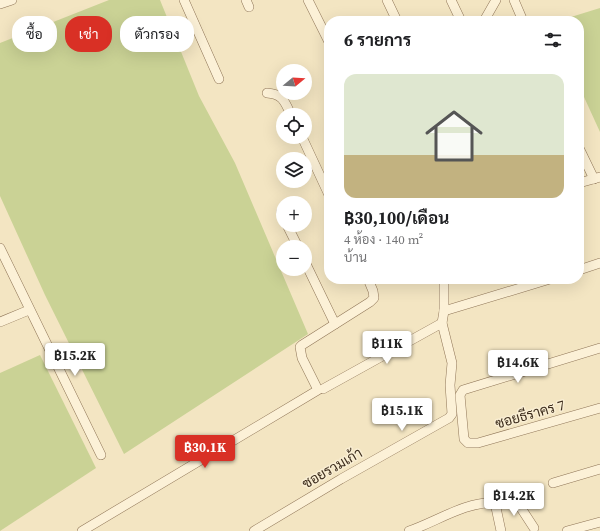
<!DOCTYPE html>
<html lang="th">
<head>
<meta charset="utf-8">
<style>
	body { margin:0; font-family:"Source Serif 4",Sarabun,serif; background:#f2f2f2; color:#202124; height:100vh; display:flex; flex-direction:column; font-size:15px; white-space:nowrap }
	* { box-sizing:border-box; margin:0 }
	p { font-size:13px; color:#757577 }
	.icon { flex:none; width:22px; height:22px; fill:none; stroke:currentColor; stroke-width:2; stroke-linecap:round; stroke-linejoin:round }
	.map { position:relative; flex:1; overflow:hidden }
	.details { position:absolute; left:324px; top:16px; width:260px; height:268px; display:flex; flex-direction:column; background:#fff; border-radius:16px; box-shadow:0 4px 16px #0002 }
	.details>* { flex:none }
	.top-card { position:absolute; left:12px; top:16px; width:252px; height:36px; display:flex; gap:8px }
	.needle { width:26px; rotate:72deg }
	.controls { position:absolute; left:276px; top:64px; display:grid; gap:8px }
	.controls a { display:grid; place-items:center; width:36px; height:36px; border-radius:50%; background:#fff; box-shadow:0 4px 16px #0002; font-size:20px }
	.price { position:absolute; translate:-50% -34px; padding:0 9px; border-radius:4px; background:#fff; color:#222; font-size:13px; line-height:26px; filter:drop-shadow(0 1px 2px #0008) }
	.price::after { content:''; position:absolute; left:50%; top:24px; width:12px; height:9px; margin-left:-6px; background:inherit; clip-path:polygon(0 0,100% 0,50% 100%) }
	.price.active { background:#d93025; color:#fff }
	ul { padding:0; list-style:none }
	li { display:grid; align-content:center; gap:8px; height:212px; padding:0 20px }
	li span { display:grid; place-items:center; height:124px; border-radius:12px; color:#555 }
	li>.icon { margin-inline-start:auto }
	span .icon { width:72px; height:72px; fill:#fffc; stroke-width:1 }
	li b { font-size:17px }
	h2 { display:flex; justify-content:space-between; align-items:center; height:48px; padding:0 20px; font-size:17px }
	.tag { padding:0 14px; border-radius:16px; background:#fff; box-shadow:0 4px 16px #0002; font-size:14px; line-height:36px }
	.tag.active { background:#d93025; color:#fff }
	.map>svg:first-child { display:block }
	.green { fill:#cad295 }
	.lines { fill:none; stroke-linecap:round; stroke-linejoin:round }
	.minor-casing { stroke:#8f7557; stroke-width:10 }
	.minor { stroke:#fcf1d7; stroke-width:9 }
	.labels { text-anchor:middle; stroke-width:3; stroke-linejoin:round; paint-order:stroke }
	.street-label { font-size:14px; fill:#3d2d1d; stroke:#f9eed3 }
</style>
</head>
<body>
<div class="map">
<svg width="600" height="531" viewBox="0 0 600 531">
	<rect width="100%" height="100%" fill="#f3e5c2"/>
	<g class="green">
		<polygon points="109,0 160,0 199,96 235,163 308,334 124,454 45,295 0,196 0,43"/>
		<polygon points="600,8 600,132 579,86 579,21 558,21"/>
		<polygon points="40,355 96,468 0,531 0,373"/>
	</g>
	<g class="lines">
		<defs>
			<g id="minor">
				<polyline points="184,0 219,79"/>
				<polyline points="246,0 249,7"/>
				<polyline points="308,0 329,42"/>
				<polyline points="387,0 397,21"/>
				<polyline points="451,0 461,21"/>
				<polyline points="514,0 523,21"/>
				<polyline points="0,4 12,0"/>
				<polyline points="484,21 496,0"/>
				<path d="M267 93C283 94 285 102 291 115"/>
				<polyline points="302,137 329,195"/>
				<polyline points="579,148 594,179"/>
				<polyline points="579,183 600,177"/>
				<polyline points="281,212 283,216"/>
				<polyline points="287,225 298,247"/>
				<polyline points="0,248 101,455"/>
				<polyline points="305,262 335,324"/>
				<polyline points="579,270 600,263"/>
				<polyline points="444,311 550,279"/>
				<polyline points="0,322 29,310"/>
				<polyline points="600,348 463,390 460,395 464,439 468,443 478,443 600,408"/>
				<polyline points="323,389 442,323"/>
				<polyline points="553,483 600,469"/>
				<polyline points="495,503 513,499 521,508 534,528"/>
				<polyline points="82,531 318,390 302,358 300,347 302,345 370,302 374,298 373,291 368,279"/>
				<polyline points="254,531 341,479 449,418 452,414 450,385 452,363 442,323 444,311 444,279"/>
				<path d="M409 531C436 522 466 501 495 503L501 531"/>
				<polyline points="567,531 600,522"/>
			</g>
		</defs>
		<use href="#minor" class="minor-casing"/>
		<use href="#minor" class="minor"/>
	</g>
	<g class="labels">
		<g class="street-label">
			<text transform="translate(530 414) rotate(-16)" y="5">ซอยธีราคร 7</text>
			<text transform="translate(332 468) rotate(-30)" y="5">ซอยรวมเก้า</text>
		</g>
	</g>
</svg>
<div class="controls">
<a><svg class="needle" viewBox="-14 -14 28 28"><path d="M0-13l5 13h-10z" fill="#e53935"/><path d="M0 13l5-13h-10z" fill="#757577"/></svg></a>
<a><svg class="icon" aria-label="locate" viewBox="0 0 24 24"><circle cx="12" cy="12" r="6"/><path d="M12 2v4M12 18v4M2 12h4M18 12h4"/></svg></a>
<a><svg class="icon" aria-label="layers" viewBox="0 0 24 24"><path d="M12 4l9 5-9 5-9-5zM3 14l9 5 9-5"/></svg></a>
<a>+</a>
<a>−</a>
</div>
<b class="price" style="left:387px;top:365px">฿11K</b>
<b class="price" style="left:75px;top:377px">฿15.2K</b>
<b class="price" style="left:518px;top:384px">฿14.6K</b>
<b class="price" style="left:402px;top:432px">฿15.1K</b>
<b class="price active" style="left:205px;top:469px">฿30.1K</b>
<b class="price" style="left:514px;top:517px">฿14.2K</b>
<div class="top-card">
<a class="tag">ซื้อ</a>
<a class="tag active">เช่า</a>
<a class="tag">ตัวกรอง</a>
</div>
<section class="details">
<h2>6 รายการ<svg class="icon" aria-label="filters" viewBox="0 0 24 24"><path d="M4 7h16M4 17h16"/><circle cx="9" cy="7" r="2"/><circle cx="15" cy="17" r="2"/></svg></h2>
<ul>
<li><span style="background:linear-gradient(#dfe7d0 65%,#c2b280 0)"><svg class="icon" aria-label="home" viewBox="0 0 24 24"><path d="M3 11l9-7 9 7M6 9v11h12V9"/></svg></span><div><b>฿30,100/เดือน</b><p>4 ห้อง · 140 m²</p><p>บ้าน</p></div></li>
</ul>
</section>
</div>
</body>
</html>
